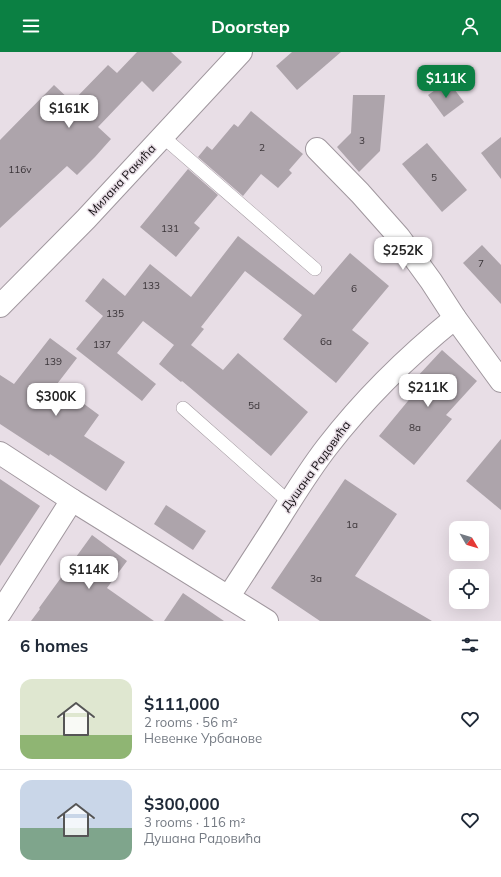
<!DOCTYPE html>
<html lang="en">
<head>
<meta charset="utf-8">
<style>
	body { margin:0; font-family:Mulish,sans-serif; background:#f6f6f7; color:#1f2937; height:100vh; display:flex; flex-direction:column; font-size:15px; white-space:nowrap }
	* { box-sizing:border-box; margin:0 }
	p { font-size:13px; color:#747a83 }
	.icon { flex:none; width:22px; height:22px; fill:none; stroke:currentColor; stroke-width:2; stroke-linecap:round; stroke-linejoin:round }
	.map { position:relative; height:569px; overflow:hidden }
	.drawer { display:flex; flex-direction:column; background:#fff; flex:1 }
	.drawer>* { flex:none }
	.needle { width:26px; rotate:128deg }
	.tools { position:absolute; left:449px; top:469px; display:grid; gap:8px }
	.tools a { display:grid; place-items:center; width:40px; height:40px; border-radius:8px; background:#fff; box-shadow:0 4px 16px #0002; font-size:20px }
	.price { position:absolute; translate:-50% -34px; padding:0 9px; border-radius:8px; background:#fff; color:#222; font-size:13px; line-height:26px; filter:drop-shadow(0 1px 2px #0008) }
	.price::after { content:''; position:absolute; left:50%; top:24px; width:12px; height:9px; margin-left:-6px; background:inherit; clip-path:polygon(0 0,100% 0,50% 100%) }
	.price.on { background:#0b8043; color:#fff }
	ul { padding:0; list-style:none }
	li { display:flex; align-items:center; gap:12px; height:100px; padding:0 20px }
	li+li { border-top:1px solid #e0e1e3 }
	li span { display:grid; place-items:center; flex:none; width:112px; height:80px; border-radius:12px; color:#555 }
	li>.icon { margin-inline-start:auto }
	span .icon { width:48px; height:48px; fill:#fffc; stroke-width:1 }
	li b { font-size:17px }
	h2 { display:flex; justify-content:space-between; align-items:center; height:48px; padding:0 20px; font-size:17px }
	header { display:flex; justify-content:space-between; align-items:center; height:52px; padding:0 20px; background:#0b8043; color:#fff; font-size:18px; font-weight:700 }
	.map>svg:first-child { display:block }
	.building { fill:#ada4ab }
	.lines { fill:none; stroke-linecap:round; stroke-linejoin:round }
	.lane-casing { stroke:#a0979e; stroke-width:14 }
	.street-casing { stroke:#a0979e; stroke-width:24 }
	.secondary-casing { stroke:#a0979e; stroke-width:24 }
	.lane { stroke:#fff; stroke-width:13 }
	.street { stroke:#fff; stroke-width:22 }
	.secondary { stroke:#fff; stroke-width:22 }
	.labels { text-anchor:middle; stroke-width:3; stroke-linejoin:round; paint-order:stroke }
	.number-label { font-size:10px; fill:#3a3438 }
	.street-label { font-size:12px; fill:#130f12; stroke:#e8dee6 }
</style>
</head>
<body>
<header><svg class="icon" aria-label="menu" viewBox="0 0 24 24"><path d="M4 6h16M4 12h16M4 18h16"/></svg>Doorstep<svg class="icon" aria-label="person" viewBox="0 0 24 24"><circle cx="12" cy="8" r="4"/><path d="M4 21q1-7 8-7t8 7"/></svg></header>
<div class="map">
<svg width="501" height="569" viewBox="0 0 501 569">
	<rect width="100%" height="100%" fill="#e8dee6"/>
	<g class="building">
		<polygon points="137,0 171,0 182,10 153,40 142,29 98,75 111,87 95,105 77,123 67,114 0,176 0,88 54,33 72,50 108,13 117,21"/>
		<polygon points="292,0 341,0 297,38 276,14"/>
		<polygon points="448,29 464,50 444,65 428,43"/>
		<polygon points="353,43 385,43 380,99 359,120 337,95 351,81"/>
		<polygon points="251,59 303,102 289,118 292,121 278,136 261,122 243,144 198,105 207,94 212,98 234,72 238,75"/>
		<polygon points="501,85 501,127 481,101"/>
		<polygon points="427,91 467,138 442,160 402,112"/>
		<polygon points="188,117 218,143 194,171 200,176 176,205 140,175"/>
		<polygon points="238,184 314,243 350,201 389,234 352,278 369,291 336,331 283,287 302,263 245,219 201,275 204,277 191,293 223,318 238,301 308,360 271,404 182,329 181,330 159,312 174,293 143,269 117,301 156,332 142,349 76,297 103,264 85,249 103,226 125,244 150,212 191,245"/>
		<polygon points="482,193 501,213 501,252 463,211"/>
		<polygon points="50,286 77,306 57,332 99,363 84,384 125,410 106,439 50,402 49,404 0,372 0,323 14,332"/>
		<polygon points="442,298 477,329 446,363 452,367 414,413 379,384 422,332 416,326"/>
		<polygon points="501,387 501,458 466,429"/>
		<polygon points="0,427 40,454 0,514"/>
		<polygon points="345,427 397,462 355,524 432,569 320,569 271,536"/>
		<polygon points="166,453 206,479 193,498 154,472"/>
		<polygon points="92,483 127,509 107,536 154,569 31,569 40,557 39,556"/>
		<polygon points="183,541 224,569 164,569"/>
	</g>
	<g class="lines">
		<defs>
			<g id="lane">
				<polyline points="162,84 315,217"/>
				<polyline points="183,356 289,450"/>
			</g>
			<g id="street">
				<polyline points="317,97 360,141 399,185 431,229 455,266 501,329"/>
				<polyline points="0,401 72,448 267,569"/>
				<path d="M229 544C246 518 263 492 280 465 295 441 310 417 327 395 364 347 408 304 455 266"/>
				<polyline points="0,561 72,448"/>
			</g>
			<polyline id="secondary" points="0,254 86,167 241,0"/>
		</defs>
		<use href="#lane" class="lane-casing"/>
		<use href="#street" class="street-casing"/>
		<use href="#secondary" class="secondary-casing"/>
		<use href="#lane" class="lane"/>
		<use href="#street" class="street"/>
		<use href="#secondary" class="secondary"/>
	</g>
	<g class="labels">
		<g class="number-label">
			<text x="362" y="92">3</text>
			<text x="262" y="99">2</text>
			<text x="20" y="121">116v</text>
			<text x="434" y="129">5</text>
			<text x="170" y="180">131</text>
			<text x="481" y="215">7</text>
			<text x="151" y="237">133</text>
			<text x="354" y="240">6</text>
			<text x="115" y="265">135</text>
			<text x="326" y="293">6a</text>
			<text x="102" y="296">137</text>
			<text x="53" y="313">139</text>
			<text x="254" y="357">5d</text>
			<text x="415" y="379">8a</text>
			<text x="352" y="476">1a</text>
			<text x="316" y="530">3a</text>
		</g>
		<g class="street-label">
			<text transform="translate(122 128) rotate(-47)" y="4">Милана Ракића</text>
			<text transform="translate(316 414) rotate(-54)" y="4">Душана Радовића</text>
		</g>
	</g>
</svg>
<div class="tools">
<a><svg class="needle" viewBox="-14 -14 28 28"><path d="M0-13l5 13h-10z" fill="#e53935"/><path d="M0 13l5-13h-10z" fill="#747a83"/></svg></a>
<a><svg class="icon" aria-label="locate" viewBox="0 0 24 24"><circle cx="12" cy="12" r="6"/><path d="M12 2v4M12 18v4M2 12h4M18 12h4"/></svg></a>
</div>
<b class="price on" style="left:446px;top:47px">$111K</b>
<b class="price" style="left:69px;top:77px">$161K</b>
<b class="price" style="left:403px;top:219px">$252K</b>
<b class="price" style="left:428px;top:356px">$211K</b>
<b class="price" style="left:56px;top:365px">$300K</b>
<b class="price" style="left:89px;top:538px">$114K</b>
</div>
<section class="drawer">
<h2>6 homes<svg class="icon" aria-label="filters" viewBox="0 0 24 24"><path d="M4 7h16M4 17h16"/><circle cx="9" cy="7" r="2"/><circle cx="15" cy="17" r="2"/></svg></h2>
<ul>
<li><span style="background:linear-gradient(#dfe7d0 70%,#8fb573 0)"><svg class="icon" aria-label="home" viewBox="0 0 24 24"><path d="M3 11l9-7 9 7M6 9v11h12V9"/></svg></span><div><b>$111,000</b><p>2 rooms · 56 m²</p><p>Невенке Урбанове</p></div><svg class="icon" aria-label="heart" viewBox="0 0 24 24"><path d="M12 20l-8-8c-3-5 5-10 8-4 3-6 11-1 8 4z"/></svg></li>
<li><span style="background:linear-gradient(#c9d6e8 60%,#7fa58c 0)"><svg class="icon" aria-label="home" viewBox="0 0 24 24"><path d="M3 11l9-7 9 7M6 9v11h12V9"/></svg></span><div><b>$300,000</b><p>3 rooms · 116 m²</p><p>Душана Радовића</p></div><svg class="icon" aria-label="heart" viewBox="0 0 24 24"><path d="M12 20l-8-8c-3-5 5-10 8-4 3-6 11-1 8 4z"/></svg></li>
</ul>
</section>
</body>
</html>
